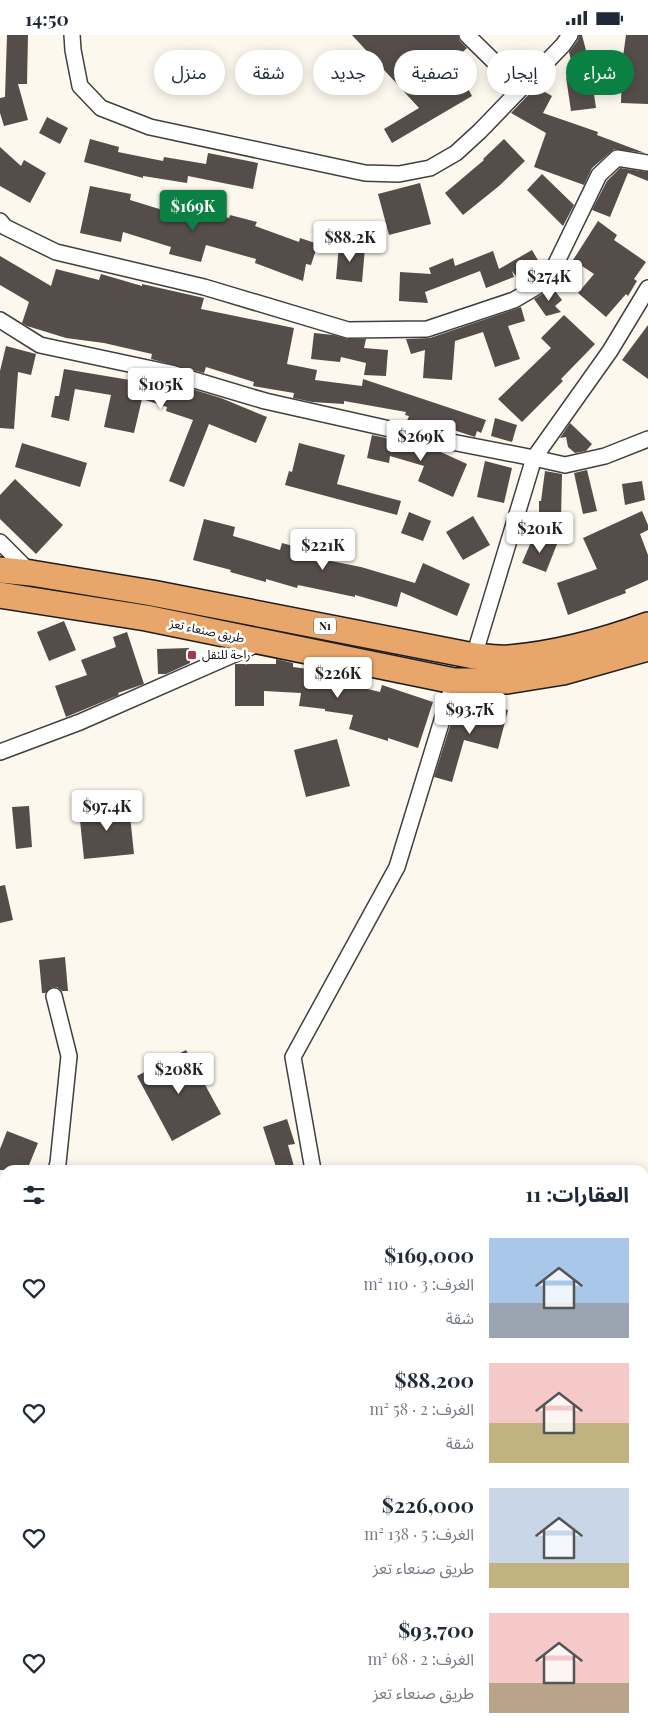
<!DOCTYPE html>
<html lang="ar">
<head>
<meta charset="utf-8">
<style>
	body { margin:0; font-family:"Playfair Display","Noto Sans Arabic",serif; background:#f2f2f3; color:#1f2937; direction:rtl; height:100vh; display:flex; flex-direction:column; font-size:19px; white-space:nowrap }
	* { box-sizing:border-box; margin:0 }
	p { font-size:16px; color:#747a83 }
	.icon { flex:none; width:28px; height:28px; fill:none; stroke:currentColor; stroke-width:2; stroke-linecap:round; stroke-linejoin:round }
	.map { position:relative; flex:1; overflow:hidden; direction:ltr }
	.side { position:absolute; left:0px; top:1130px; width:649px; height:570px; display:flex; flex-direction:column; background:#fff; border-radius:15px 15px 0 0; box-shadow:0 2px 12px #0003; direction:rtl }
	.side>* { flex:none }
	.hud { position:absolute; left:15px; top:15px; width:619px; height:45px; direction:rtl; display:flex; gap:10px }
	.price { position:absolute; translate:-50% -42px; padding:0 11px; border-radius:5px; background:#fff; color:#222; font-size:16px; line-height:32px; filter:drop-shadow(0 1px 2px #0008) }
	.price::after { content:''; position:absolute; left:50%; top:30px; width:15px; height:11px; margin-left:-8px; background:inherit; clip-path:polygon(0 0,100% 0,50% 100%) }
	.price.on { background:#0b8043; color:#fff }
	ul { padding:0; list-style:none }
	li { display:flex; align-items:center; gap:15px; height:125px; padding:0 20px }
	li span { display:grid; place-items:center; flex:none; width:140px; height:100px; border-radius:0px; color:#555 }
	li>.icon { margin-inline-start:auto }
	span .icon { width:60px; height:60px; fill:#fffc; stroke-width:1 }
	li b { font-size:21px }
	h2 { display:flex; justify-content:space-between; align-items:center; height:60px; padding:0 20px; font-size:21px }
	.tag { padding:0 18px; border-radius:22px; background:#fff; box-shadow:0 2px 12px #0003; font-size:18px; line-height:45px }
	.tag.on { background:#0b8043; color:#fff }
	.status { display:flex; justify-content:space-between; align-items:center; height:35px; padding:0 25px; background:#fff; direction:ltr }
	.status svg { height:14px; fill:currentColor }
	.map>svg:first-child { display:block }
	.building { fill:#544d4a }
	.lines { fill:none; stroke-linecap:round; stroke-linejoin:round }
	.minor-casing { stroke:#404040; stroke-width:18 }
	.primary-casing { stroke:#1e1e1e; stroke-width:26 }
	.trunk-casing { stroke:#1e1e1e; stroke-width:28 }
	.minor { stroke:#fff; stroke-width:15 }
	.primary { stroke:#ebbd71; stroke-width:24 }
	.trunk { stroke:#e8a66a; stroke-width:25 }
	.poi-dot { fill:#af3349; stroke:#fff; stroke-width:2 }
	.labels { text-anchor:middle; stroke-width:5; stroke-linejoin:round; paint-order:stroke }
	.shield { fill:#fff; stroke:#565656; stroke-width:1 }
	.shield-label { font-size:11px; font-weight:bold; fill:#0d0d0d }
	.street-label { font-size:12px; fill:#0d0d0d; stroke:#fff }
	.poi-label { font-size:12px; fill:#0d0d0d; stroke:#fff; text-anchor:start }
</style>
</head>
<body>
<div class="status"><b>14:50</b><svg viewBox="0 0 49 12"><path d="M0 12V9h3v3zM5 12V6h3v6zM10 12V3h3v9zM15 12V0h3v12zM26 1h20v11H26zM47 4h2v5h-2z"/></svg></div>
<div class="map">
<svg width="648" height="1700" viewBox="0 0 648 1700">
	<rect width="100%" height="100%" fill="#fdf8ee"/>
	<g class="building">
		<polygon points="7,0 28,0 27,49 18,49 28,85 4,91 0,78 0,63 5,62"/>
		<polygon points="352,0 458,0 460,6 467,13 450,29 460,39 472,61 392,108 384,94 419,73"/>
		<polygon points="579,0 582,0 590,31 596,73 571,76 566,42 578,54 569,17 578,5"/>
		<polygon points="626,0 648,0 648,69 621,68 622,29"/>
		<polygon points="536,52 552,61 543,78 598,97 597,100 645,118 614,114 592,133 584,150 534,132 546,98 511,78"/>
		<polygon points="47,82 68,93 60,109 39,98"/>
		<polygon points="90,104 119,112 118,117 163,126 164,122 206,129 208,118 258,128 253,154 188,141 187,148 143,141 143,143 84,127"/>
		<polygon points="504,104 525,126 499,151 463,180 445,158 484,125 483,124"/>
		<polygon points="0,112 21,131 24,125 46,138 30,168 0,151"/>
		<polygon points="620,133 648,137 648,146 628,138 610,182 592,175 607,146"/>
		<polygon points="542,139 574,170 563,191 527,155"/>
		<polygon points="420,148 431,189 389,200 378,159"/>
		<polygon points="90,151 131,159 130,165 179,180 181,171 229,183 230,180 257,187 255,191 299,207 300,203 318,209 311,230 306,229 303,246 255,228 256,224 206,210 201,227 169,219 171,212 123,197 121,207 80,198"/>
		<polygon points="598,186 617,200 614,205 646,227 634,244 637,246 628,261 626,259 606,282 578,258 594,239 573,225"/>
		<polygon points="339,210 365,213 362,247 336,244"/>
		<polygon points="532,215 542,232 539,234 541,237 522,249 512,236 514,242 486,253 480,236 425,257 428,268 399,266 400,237 431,239 429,233 453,223 455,231 493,216 499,234"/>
		<polygon points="0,221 51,251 56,234 99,245 101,239 142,251 142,249 204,263 201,274 294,293 287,329 317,335 315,345 362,351 363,344 486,385 481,398 477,396 475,402 432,388 430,393 423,392 406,388 409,381 405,380 406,377 344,366 344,369 312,367 293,363 294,358 253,351 254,347 206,332 204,338 151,324 152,319 104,308 66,303 27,291 22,288 29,267 0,250"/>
		<polygon points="553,253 562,265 555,271 561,277 546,281 534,264"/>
		<polygon points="521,272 525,286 508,291 520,324 495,332 483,297 455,306 452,345 423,343 425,315 411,319 406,304 430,303"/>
		<polygon points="564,280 595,309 561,344 563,346 522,387 498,364 551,313 541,303"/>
		<polygon points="648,290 648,344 622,325"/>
		<polygon points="314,298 334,300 348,304 366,304 364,313 388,315 386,341 364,340 366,328 341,322 340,327 311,324"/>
		<polygon points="6,311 36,319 31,340 18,337 14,394 0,393 0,336"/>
		<polygon points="64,334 130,345 132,340 145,344 146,342 169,347 221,363 267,382 256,408 209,389 184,452 169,446 193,385 166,376 167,372 142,364 134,398 104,392 111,360 75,354 69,386 51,382 55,361 59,361"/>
		<polygon points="495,383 517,390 512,407 491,401"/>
		<polygon points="570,388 592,409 586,416 575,418 568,412 566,402 560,403"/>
		<polygon points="372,400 432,413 467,429 453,462 418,446 424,431 390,421 389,428 367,423"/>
		<polygon points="22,408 87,428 80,452 15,432"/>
		<polygon points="299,408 345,420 337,449 401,466 397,480 285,450 289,436 292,437"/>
		<polygon points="485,426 512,433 504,468 477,462"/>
		<polygon points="587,435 597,476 583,479 574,438"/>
		<polygon points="545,436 562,439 561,484 539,484 539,466 541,466"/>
		<polygon points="15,444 63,490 36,519 0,484 0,460"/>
		<polygon points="642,446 645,465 625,470 622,449"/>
		<polygon points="642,476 648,490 648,495 640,499 648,520 648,545 625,555 626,558 568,580 557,548 597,534 583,503"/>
		<polygon points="409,477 431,486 423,506 401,498"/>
		<polygon points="473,481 490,510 463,525 446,497"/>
		<polygon points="204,484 235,492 233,501 280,515 282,508 308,515 306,521 361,532 415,548 423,528 470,549 457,581 401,557 397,572 355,560 355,562 298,550 297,553 266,544 266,547 230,537 231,535 193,525"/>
		<polygon points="534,500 557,509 546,537 522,528"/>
		<polygon points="64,586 76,615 49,626 37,597"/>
		<polygon points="127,597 144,649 118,658 119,660 66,682 55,651 87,640 81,625 116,612 113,602"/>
		<polygon points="189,613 190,628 166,639 158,639 157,614"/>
		<polygon points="276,624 293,628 293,632 330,637 330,635 352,640 351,650 380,657 382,650 433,667 418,713 388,703 388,706 349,694 353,680 325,676 325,674 299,671 301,658 264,656 264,671 235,671 235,629 276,629"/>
		<polygon points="457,669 485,678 487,670 508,675 498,714 464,705 452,747 434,742"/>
		<polygon points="337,704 350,751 306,762 294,715"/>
		<polygon points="29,771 32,812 16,814 12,772"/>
		<polygon points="129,771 134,819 84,824 79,776"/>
		<polygon points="5,850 13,885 0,888 0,851"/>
		<polygon points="65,922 68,956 62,956 57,952 52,952 45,958 42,958 39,925"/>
		<polygon points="186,1015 221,1079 172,1106 137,1041"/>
		<polygon points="287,1084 295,1109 288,1110 295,1135 277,1135 263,1092"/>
		<polygon points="7,1096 38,1108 27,1135 0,1135 0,1114"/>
	</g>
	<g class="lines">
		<defs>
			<g id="minor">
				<polyline points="72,0 73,15 80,51 101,73 150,92 365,138 399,139 430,133 456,118 480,96 563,10 570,0"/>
				<polyline points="467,0 521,53"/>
				<polyline points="0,186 5,192 56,217 204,252 348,295 427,294 514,265 548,245 599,140 617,123 648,128"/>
				<polyline points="0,285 40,310 171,338 265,366 421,401 534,423 565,430 605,421 648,404"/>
				<polyline points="0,507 31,538"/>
				<polyline points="474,621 534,423 610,316 648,253"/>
				<polyline points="0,717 80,687 260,608"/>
				<polyline points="54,961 69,1021 58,1128 56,1135"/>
				<polyline points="313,1135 293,1022 397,832 454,646"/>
				<polyline points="644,1394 648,1397"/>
				<polyline points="644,1540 648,1541"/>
				<polyline points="0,1577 5,1575"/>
				<polyline points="596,1695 600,1700"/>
				<polyline points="15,1700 15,1695"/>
				<polyline points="432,1700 444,1695"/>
			</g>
			<g id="primary">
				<polyline points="0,1307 5,1313"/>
				<polyline points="0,1341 5,1348"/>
				<polyline points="227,1695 229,1700"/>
				<polyline points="255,1695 258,1700"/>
			</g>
			<g id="trunk">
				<path d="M0 535 31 538 152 558 474 621C485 622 498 624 509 623 556 619 604 606 648 590"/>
				<polyline points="0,560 146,583 454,646 507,646 563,637 648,613"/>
			</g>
		</defs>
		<use href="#minor" class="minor-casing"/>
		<use href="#primary" class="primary-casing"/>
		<use href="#trunk" class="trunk-casing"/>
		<use href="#minor" class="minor"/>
		<use href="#primary" class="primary"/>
		<use href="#trunk" class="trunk"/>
	</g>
	<rect class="poi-dot" x="187" y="615" width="10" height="10" rx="2.5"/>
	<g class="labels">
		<rect class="shield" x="314" y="582.5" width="22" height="17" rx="4"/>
		<g class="shield-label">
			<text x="325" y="595">N1</text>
		</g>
		<g class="street-label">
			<text transform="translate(207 596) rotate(12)" y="4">طريق صنعاء تعز</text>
		</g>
		<g class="poi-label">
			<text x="202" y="624">راحة للنقل</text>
		</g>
	</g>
</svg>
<b class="price on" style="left:193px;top:197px">$169K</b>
<b class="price" style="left:350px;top:228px">$88.2K</b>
<b class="price" style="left:549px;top:267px">$274K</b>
<b class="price" style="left:161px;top:375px">$105K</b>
<b class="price" style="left:421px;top:427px">$269K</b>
<b class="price" style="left:540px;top:519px">$201K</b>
<b class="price" style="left:323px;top:536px">$221K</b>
<b class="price" style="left:338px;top:664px">$226K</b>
<b class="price" style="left:470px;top:700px">$93.7K</b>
<b class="price" style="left:107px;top:797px">$97.4K</b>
<b class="price" style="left:179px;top:1060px">$208K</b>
<div class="hud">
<a class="tag on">شراء</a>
<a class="tag">إيجار</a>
<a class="tag">تصفية</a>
<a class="tag">جديد</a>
<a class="tag">شقة</a>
<a class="tag">منزل</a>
</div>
<section class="side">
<h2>العقارات: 11<svg class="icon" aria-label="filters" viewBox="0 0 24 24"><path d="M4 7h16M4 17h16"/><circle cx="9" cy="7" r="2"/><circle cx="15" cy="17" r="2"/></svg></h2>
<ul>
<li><span style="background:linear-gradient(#a9c7e8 65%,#9aa5b1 0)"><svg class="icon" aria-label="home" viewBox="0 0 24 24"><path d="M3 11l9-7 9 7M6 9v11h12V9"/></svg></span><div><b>$169,000</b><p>الغرف: 3 · 110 m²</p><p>شقة</p></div><svg class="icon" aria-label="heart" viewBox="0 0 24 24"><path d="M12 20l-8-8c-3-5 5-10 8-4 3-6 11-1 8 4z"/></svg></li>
<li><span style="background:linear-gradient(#f6c9c9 60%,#c2b280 0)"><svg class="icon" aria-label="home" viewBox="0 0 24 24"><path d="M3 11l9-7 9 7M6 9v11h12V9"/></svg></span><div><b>$88,200</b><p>الغرف: 2 · 58 m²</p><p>شقة</p></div><svg class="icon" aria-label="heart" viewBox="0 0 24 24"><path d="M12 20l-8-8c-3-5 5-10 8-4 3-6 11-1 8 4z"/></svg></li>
<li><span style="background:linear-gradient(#c9d6e8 75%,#c2b280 0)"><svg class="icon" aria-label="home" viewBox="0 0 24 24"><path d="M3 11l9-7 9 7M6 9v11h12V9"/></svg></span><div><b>$226,000</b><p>الغرف: 5 · 138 m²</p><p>طريق صنعاء تعز</p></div><svg class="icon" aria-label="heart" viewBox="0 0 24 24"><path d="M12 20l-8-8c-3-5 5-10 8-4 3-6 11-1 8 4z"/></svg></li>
<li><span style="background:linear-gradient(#f6c9c9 70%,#b9a48a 0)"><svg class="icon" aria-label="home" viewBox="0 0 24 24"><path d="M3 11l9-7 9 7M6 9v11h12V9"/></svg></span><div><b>$93,700</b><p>الغرف: 2 · 68 m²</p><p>طريق صنعاء تعز</p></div><svg class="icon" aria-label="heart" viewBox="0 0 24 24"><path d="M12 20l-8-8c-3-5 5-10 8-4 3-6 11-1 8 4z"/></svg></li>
</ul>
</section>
</div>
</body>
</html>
